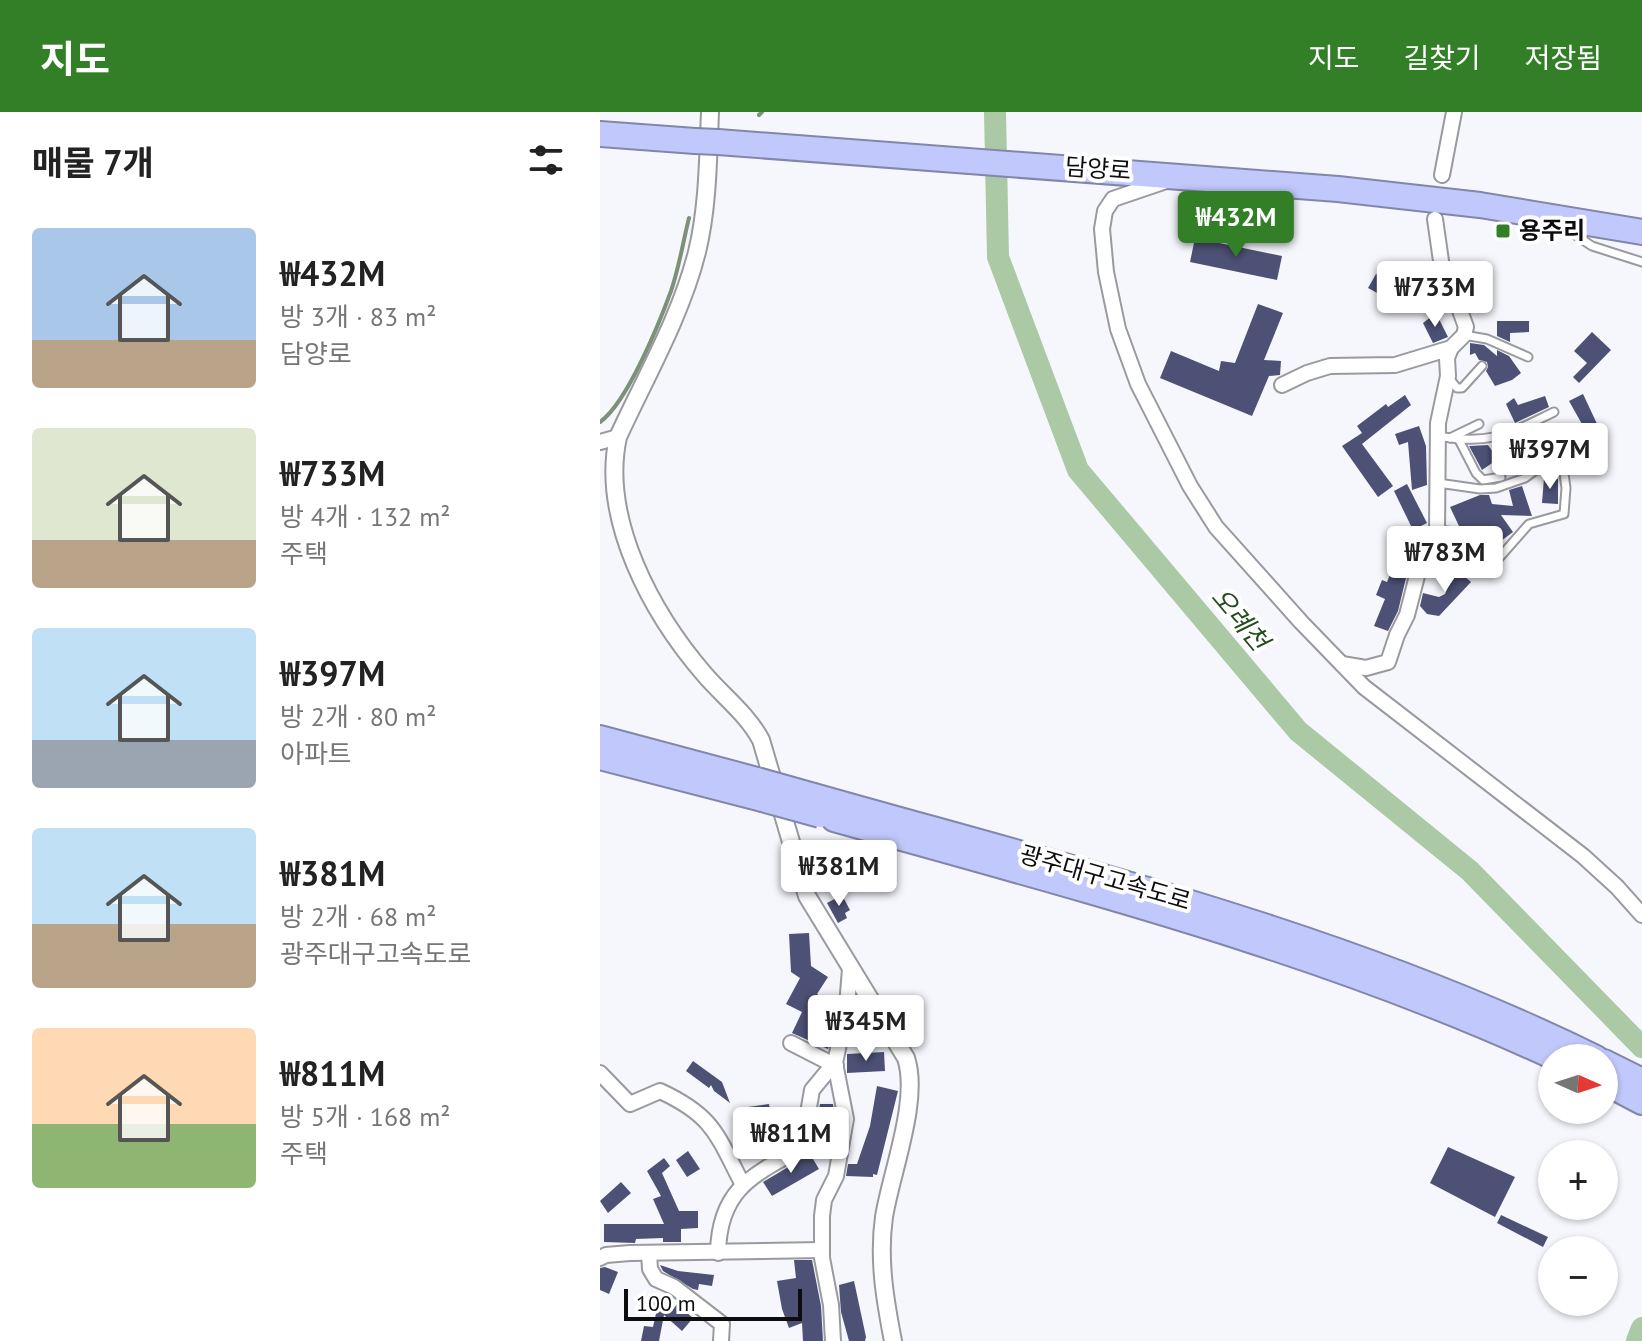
<!DOCTYPE html>
<html lang="ko">
<head>
<meta charset="utf-8">
<style>
	body { margin:0; font-family:"PT Sans","Noto Sans KR",sans-serif; background:#f2f2f2; color:#222; height:100vh; display:flex; flex-direction:column; font-size:30px; white-space:nowrap }
	* { box-sizing:border-box; margin:0 }
	p { font-size:26px; color:#767676 }
	.icon { flex:none; width:44px; height:44px; fill:none; stroke:currentColor; stroke-width:2; stroke-linecap:round; stroke-linejoin:round }
	.map { position:relative; flex:1; overflow:hidden }
	.side { display:flex; flex-direction:column; background:#fff; width:600px }
	.side>* { flex:none }
	.needle { width:52px; rotate:93deg }
	.buttons { position:absolute; left:938px; top:932px; display:grid; gap:16px }
	.buttons a { display:grid; place-items:center; width:80px; height:80px; border-radius:50%; background:#fff; box-shadow:0 2px 6px #0004; font-size:40px }
	.scale { position:absolute; left:24px; bottom:20px; width:178px; box-sizing:border-box; padding-left:8px; border:4px solid #0d0d0f; border-top:0; font-size:22px; line-height:28px; white-space:nowrap; color:#0d0d0f; -webkit-text-stroke:6px #fff; paint-order:stroke }
	.price { position:absolute; translate:-50% -68px; padding:0 18px; border-radius:8px; background:#fff; color:#222; font-size:26px; line-height:52px; filter:drop-shadow(0 2px 4px #0008) }
	.price::after { content:''; position:absolute; left:50%; top:48px; width:24px; height:18px; margin-left:-12px; background:inherit; clip-path:polygon(0 0,100% 0,50% 100%) }
	.price.on { background:#337f27; color:#fff }
	ul { padding:0; list-style:none }
	li { display:flex; align-items:center; gap:24px; height:200px; padding:0 32px }
	li span { display:grid; place-items:center; flex:none; width:224px; height:160px; border-radius:8px; color:#555 }
	li>.icon { margin-inline-start:auto }
	span .icon { width:96px; height:96px; fill:#fffc; stroke-width:1 }
	li b { font-size:34px }
	h2 { display:flex; justify-content:space-between; align-items:center; height:96px; padding:0 32px; font-size:34px }
	header { display:flex; align-items:center; gap:48px; box-sizing:border-box; height:112px; padding:0 40px; background:#337f27; color:#fff }
	header strong { font-size:38px }
	nav { display:flex; gap:44px; margin-inline-start:auto; font-size:28px }
	main { display:flex; flex:1; min-height:0 }
	.map>svg:first-child { display:block }
	.lines { fill:none; stroke-linecap:round; stroke-linejoin:round }
	.stream { stroke:#7c9178; stroke-width:4 }
	.river { stroke:#abc9a5; stroke-width:22 }
	.building { fill:#4d5175 }
	.service-casing { stroke:#999aa0; stroke-width:11 }
	.minor-casing { stroke:#999aa0; stroke-width:18 }
	.tertiary-casing { stroke:#999aa0; stroke-width:20 }
	.motorway-casing { stroke:#8287a9; stroke-width:28 }
	.service { stroke:#fff; stroke-width:7 }
	.minor { stroke:#fff; stroke-width:14 }
	.tertiary { stroke:#fff; stroke-width:16 }
	.motorway { stroke:#c1c8fc; stroke-width:24 }
	.motorway-bridge-casing { stroke:#8287a9; stroke-width:28; stroke-linecap:butt }
	.motorway-bridge { stroke:#c1c8fc; stroke-width:24 }
	.poi-dot { fill:#337f27; stroke:#fff; stroke-width:3 }
	.labels { text-anchor:middle; stroke-width:8; stroke-linejoin:round; paint-order:stroke }
	.street-label { font-size:24px; fill:#0d0d0f; stroke:#fff }
	.poi-label { font-size:24px; font-weight:bold; fill:#0d0d0f; stroke:#fff; text-anchor:start }
	.water-label { font-size:26px; font-style:italic; fill:#234c1d; stroke:#fff }
</style>
</head>
<body>
<header>
<strong>지도</strong>
<nav><a>지도</a><a>길찾기</a><a>저장됨</a></nav>
</header>
<main>
<section class="side">
<h2>매물 7개<svg class="icon" aria-label="filters" viewBox="0 0 24 24"><path d="M4 7h16M4 17h16"/><circle cx="9" cy="7" r="2"/><circle cx="15" cy="17" r="2"/></svg></h2>
<ul>
<li><span style="background:linear-gradient(#a9c7e8 70%,#b9a48a 0)"><svg class="icon" aria-label="home" viewBox="0 0 24 24"><path d="M3 11l9-7 9 7M6 9v11h12V9"/></svg></span><div><b>₩432M</b><p>방 3개 · 83 m²</p><p>담양로</p></div></li>
<li><span style="background:linear-gradient(#dfe7d0 70%,#b9a48a 0)"><svg class="icon" aria-label="home" viewBox="0 0 24 24"><path d="M3 11l9-7 9 7M6 9v11h12V9"/></svg></span><div><b>₩733M</b><p>방 4개 · 132 m²</p><p>주택</p></div></li>
<li><span style="background:linear-gradient(#bfe0f5 70%,#9aa5b1 0)"><svg class="icon" aria-label="home" viewBox="0 0 24 24"><path d="M3 11l9-7 9 7M6 9v11h12V9"/></svg></span><div><b>₩397M</b><p>방 2개 · 80 m²</p><p>아파트</p></div></li>
<li><span style="background:linear-gradient(#bfe0f5 60%,#b9a48a 0)"><svg class="icon" aria-label="home" viewBox="0 0 24 24"><path d="M3 11l9-7 9 7M6 9v11h12V9"/></svg></span><div><b>₩381M</b><p>방 2개 · 68 m²</p><p>광주대구고속도로</p></div></li>
<li><span style="background:linear-gradient(#ffd9b3 60%,#8fb573 0)"><svg class="icon" aria-label="home" viewBox="0 0 24 24"><path d="M3 11l9-7 9 7M6 9v11h12V9"/></svg></span><div><b>₩811M</b><p>방 5개 · 168 m²</p><p>주택</p></div></li>
</ul>
</section>
<div class="map">
<svg width="1042" height="1229" viewBox="0 0 1042 1229">
	<rect width="100%" height="100%" fill="#f6f7fd"/>
	<g class="lines">
		<g class="stream">
			<polyline points="159,3 162,0"/>
			<path d="M0 310C27 291 59 212 71 179 79 156 83 130 89 106"/>
		</g>
		<g class="river">
			<polyline points="395,0 398,145 478,358 698,619 870,759 1042,935"/>
			<polyline points="1037,1229 1042,1216"/>
		</g>
	</g>
	<g class="building">
		<polygon points="595,126 682,144 677,168 590,150"/>
		<polygon points="776,162 813,182 804,185 808,198 796,188 794,190 768,176"/>
		<polygon points="826,168 845,187 846,190 841,196 819,176"/>
		<polygon points="658,192 683,201 664,248 681,249 680,263 669,264 652,304 560,266 571,239 619,259 621,249 635,251"/>
		<polygon points="836,201 848,225 833,231 823,211"/>
		<polygon points="897,209 929,209 929,220 910,221 910,230 897,224"/>
		<polygon points="992,220 1011,238 979,271 973,265 987,251 974,239"/>
		<polygon points="870,231 884,233 897,244 897,238 909,244 921,261 912,268 895,274 886,259 888,255 887,250 879,248 875,241 870,243"/>
		<polygon points="983,282 998,314 987,321 969,289"/>
		<polygon points="805,283 811,293 762,332 793,374 778,385 742,334 762,321 757,314 786,292 788,295"/>
		<polygon points="945,284 949,295 915,311 906,292 914,286 918,293"/>
		<polygon points="819,314 826,334 827,373 812,378 808,330 799,333 795,322"/>
		<polygon points="935,316 945,338 929,345 920,323"/>
		<polygon points="888,333 898,347 882,358 869,334"/>
		<polygon points="944,366 958,367 958,392 942,391"/>
		<polygon points="807,372 827,411 813,418 794,379"/>
		<polygon points="922,374 932,404 901,403 913,420 897,432 885,416 875,421 869,416 859,414 850,395 880,383 889,383 892,392 913,394 909,378"/>
		<polygon points="853,454 871,470 839,504 827,502 820,494 823,481 839,485 845,482 851,468 843,464"/>
		<polygon points="791,460 806,466 798,499 788,519 774,514 785,487 776,483 782,468 787,470"/>
		<polygon points="242,783 250,798 245,801 247,806 238,811 227,791"/>
		<polygon points="209,821 211,854 228,865 217,882 228,889 234,905 231,908 215,916 231,923 228,937 192,921 202,900 186,892 200,866 191,860 189,822"/>
		<polygon points="284,940 285,959 247,961 247,942"/>
		<polygon points="93,949 122,970 130,991 114,979 111,973 109,976 86,959"/>
		<polygon points="277,974 298,979 277,1063 273,1062 273,1065 246,1064 248,1052 257,1052 270,1014"/>
		<polygon points="169,992 172,1015 160,1017 159,1013 143,1015 141,996"/>
		<polygon points="220,992 233,992 235,1014 216,1013"/>
		<polygon points="848,1035 915,1065 895,1105 830,1071"/>
		<polygon points="88,1039 100,1057 87,1065 76,1048"/>
		<polygon points="210,1042 219,1057 172,1084 163,1070"/>
		<polygon points="64,1046 70,1054 62,1061 79,1099 98,1099 98,1116 81,1117 81,1130 63,1130 63,1126 36,1127 35,1131 4,1130 4,1112 64,1112 53,1087 61,1084 47,1059"/>
		<polygon points="21,1070 31,1081 8,1101 0,1089"/>
		<polygon points="901,1103 948,1125 943,1135 897,1111"/>
		<polygon points="194,1148 212,1148 221,1194 223,1229 203,1229 202,1211 189,1216 182,1197 177,1169 196,1166"/>
		<polygon points="60,1153 78,1159 114,1163 112,1174 99,1172 98,1178 93,1177 63,1159"/>
		<polygon points="5,1155 18,1160 9,1182 0,1178 0,1156"/>
		<polygon points="254,1169 266,1225 265,1229 249,1229 241,1200 239,1173"/>
		<polygon points="55,1188 72,1199 77,1192 93,1206 82,1219 64,1203 59,1229 41,1229 44,1214 53,1215 57,1197 51,1192"/>
	</g>
	<g class="lines">
		<defs>
			<g id="service">
				<polyline points="966,117 992,134 1042,150"/>
				<polyline points="864,223 887,227 928,245"/>
				<polyline points="849,266 857,276 862,276 882,254"/>
				<path d="M839 324C890 334 910 321 954 300"/>
				<polyline points="850,326 879,312"/>
				<polyline points="859,328 876,361 883,368 901,365"/>
				<polyline points="838,371 880,377 896,376 925,366 936,358 965,355"/>
				<polyline points="837,418 865,421 893,446 899,446 929,412 964,402 966,376 961,340"/>
			</g>
			<g id="minor">
				<polyline points="842,63 854,0"/>
				<polyline points="566,69 513,87 505,99 502,117 506,160 518,217 538,272 590,374 616,415 701,510 764,575 983,744 1017,775 1042,803"/>
				<polyline points="682,273 707,261 730,254 795,253 851,236"/>
				<polyline points="0,330 18,325"/>
				<polyline points="742,552 766,556 788,550 797,523 807,503 819,456 837,418 838,311 848,264 847,246 851,236 864,223 866,215 854,182 844,170 835,107"/>
				<polyline points="191,931 236,954"/>
				<path d="M0 961 30 992 60 979C114 1004 117 1023 143 1073"/>
				<polyline points="49,1141 50,1157 56,1167 74,1175 122,1212 121,1229"/>
				<path d="M118 1141C119 1078 152 1063 202 1036L212 978 231 955 236 954"/>
				<polyline points="0,1146 6,1143 30,1141 222,1138"/>
				<polyline points="233,1229 231,1193 222,1146 222,1104 224,1088 236,1064 246,1007 235,951 247,894 250,857"/>
			</g>
			<path id="tertiary" d="M110 0C108 46 108 95 97 140 81 204 45 266 18 325 0 408 53 503 105 563 124 585 147 602 161 628L207 784 306 946C320 988 291 1061 284 1105 278 1147 285 1188 293 1229"/>
			<g id="motorway">
				<polyline points="0,22 95,29"/>
				<polyline points="118,30 738,77 880,93 1042,120"/>
				<polyline points="0,626 157,668"/>
				<polyline points="0,645 162,687"/>
				<path d="M214 684C479 759 748 824 996 946"/>
				<path d="M234 707C478 776 726 839 956 946"/>
				<polyline points="1004,950 1042,969"/>
				<polyline points="1004,970 1042,990"/>
			</g>
		</defs>
		<use href="#service" class="service-casing"/>
		<use href="#minor" class="minor-casing"/>
		<use href="#tertiary" class="tertiary-casing"/>
		<use href="#motorway" class="motorway-casing"/>
		<use href="#service" class="service"/>
		<use href="#minor" class="minor"/>
		<use href="#tertiary" class="tertiary"/>
		<use href="#motorway" class="motorway"/>
		<defs>
			<g id="motorway-bridge">
				<polyline points="95,29 118,30"/>
				<polyline points="157,668 214,684"/>
				<polyline points="162,687 220,703"/>
			</g>
		</defs>
		<use href="#motorway-bridge" class="motorway-bridge-casing"/>
		<use href="#motorway-bridge" class="motorway-bridge"/>
	</g>
	<rect class="poi-dot" x="895" y="111" width="16" height="16" rx="4"/>
	<g class="labels">
		<g class="street-label">
			<text transform="translate(498 57) rotate(4)" y="8">담양로</text>
			<text transform="translate(505 766) rotate(16)" y="8">광주대구고속도로</text>
		</g>
		<g class="poi-label">
			<text x="919" y="127">용주리</text>
		</g>
		<g class="water-label">
			<text transform="translate(640 507) rotate(50)" y="9">오례천</text>
		</g>
	</g>
</svg>
<div class="buttons">
<a><svg class="needle" viewBox="-14 -14 28 28"><path d="M0-13l5 13h-10z" fill="#e53935"/><path d="M0 13l5-13h-10z" fill="#767676"/></svg></a>
<a>+</a>
<a>−</a>
</div>
<div class="scale">100 m</div>
<b class="price on" style="left:636px;top:147px">₩432M</b>
<b class="price" style="left:835px;top:217px">₩733M</b>
<b class="price" style="left:950px;top:379px">₩397M</b>
<b class="price" style="left:845px;top:482px">₩783M</b>
<b class="price" style="left:239px;top:796px">₩381M</b>
<b class="price" style="left:266px;top:951px">₩345M</b>
<b class="price" style="left:191px;top:1063px">₩811M</b>
</div>
</main>
</body>
</html>
